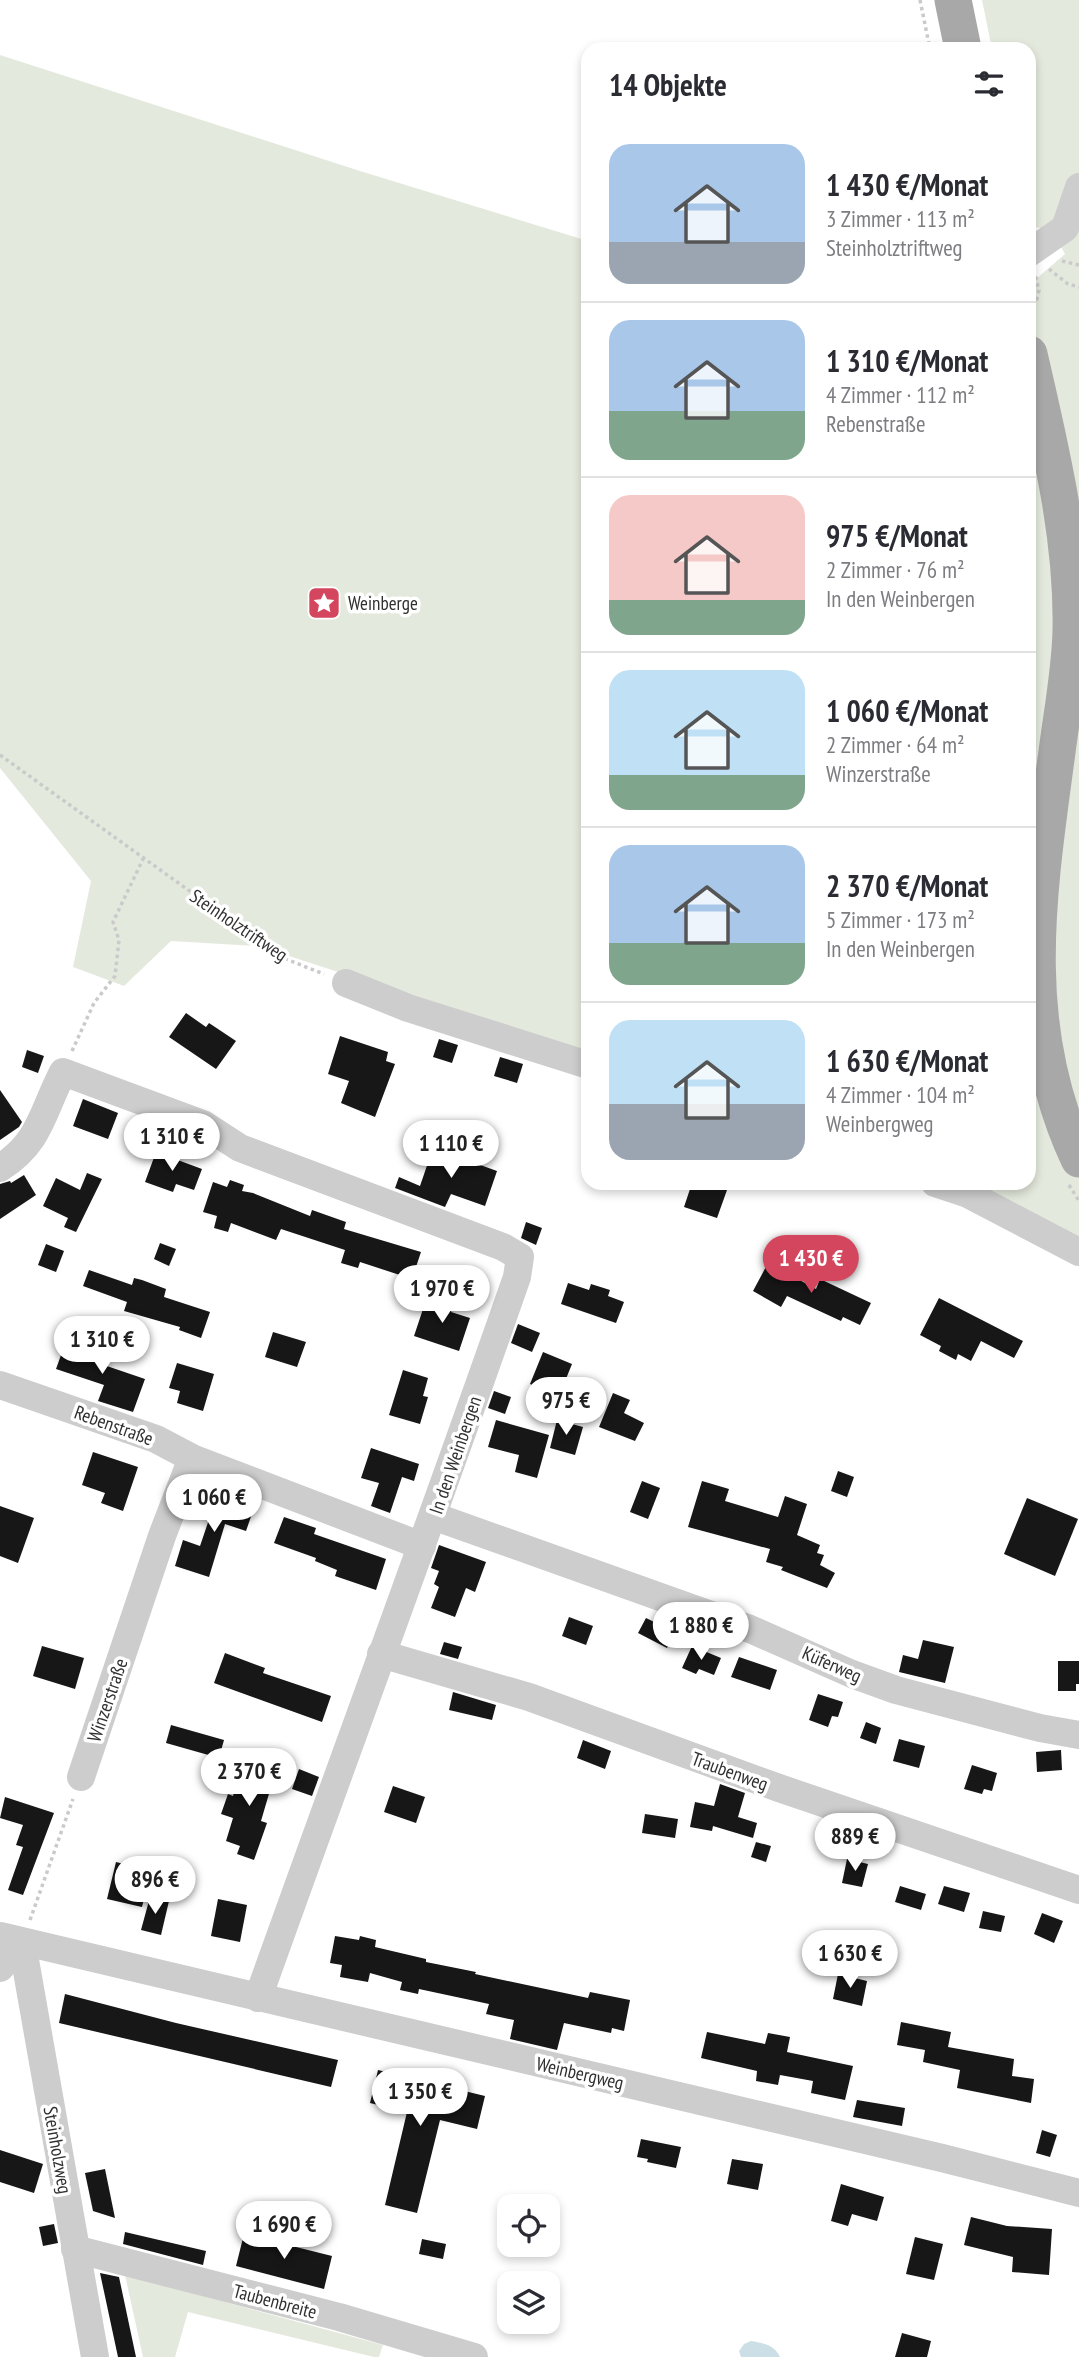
<!DOCTYPE html>
<html lang="de">
<head>
<meta charset="utf-8">
<style>
	body { margin:0; font-family:"PT Sans Narrow",sans-serif; background:#f2f2f3; color:#2b2b33; height:100vh; display:flex; flex-direction:column; font-size:26px; white-space:nowrap }
	* { box-sizing:border-box; margin:0 }
	p { font-size:23px; color:#7c7c81 }
	.icon { flex:none; width:38px; height:38px; fill:none; stroke:currentColor; stroke-width:2; stroke-linecap:round; stroke-linejoin:round }
	.map { position:relative; flex:1; overflow:hidden }
	.sheet { position:absolute; left:581px; top:42px; width:455px; height:1148px; display:flex; flex-direction:column; background:#fff; border-radius:21px; box-shadow:0 4px 10px #0003 }
	.sheet>* { flex:none }
	.controls { position:absolute; left:497px; top:2194px; display:grid; gap:14px }
	.controls a { display:grid; place-items:center; width:63px; height:63px; border-radius:14px; background:#fff; box-shadow:0 4px 10px #0003; font-size:35px }
	.price { position:absolute; translate:-50% -60px; padding:0 16px; border-radius:24px; background:#fff; color:#222; font-size:23px; line-height:46px; filter:drop-shadow(0 2px 4px #0008) }
	.price::after { content:''; position:absolute; left:50%; top:42px; width:21px; height:16px; margin-left:-10px; background:inherit; clip-path:polygon(0 0,100% 0,50% 100%) }
	.price.active { background:#d4465d; color:#fff }
	ul { padding:0; list-style:none }
	li { display:flex; align-items:center; gap:21px; height:175px; padding:0 28px }
	li+li { border-top:2px solid #e1e1e2 }
	li span { display:grid; place-items:center; flex:none; width:196px; height:140px; border-radius:21px; color:#555 }
	li>.icon { margin-inline-start:auto }
	span .icon { width:84px; height:84px; fill:#fffc; stroke-width:1 }
	li b { font-size:30px }
	h2 { display:flex; justify-content:space-between; align-items:center; height:84px; padding:0 28px; font-size:30px }
	.map>svg:first-child { display:block }
	.green { fill:#e4e9dd }
	.water { fill:#ccdfe7 }
	.building { fill:#171717 }
	.lines { fill:none; stroke-linecap:round; stroke-linejoin:round }
	.path { stroke:#cacaca; stroke-width:3.5; stroke-dasharray:3.5 3.5; stroke-linecap:butt }
	.minor { stroke:#cdcdcd; stroke-width:28 }
	.major { stroke:#a8a8a8; stroke-width:37 }
	.labels { text-anchor:middle; stroke-width:7; stroke-linejoin:round; paint-order:stroke }
	.poi-label { font-size:19px; fill:#303030; stroke:#fff; text-anchor:start }
	.street-label { font-size:19px; fill:#303030; stroke:#fff }
</style>
</head>
<body>
<div class="map">
<svg width="1079" height="2357" viewBox="0 0 1079 2357">
	<rect width="100%" height="100%" fill="#fff"/>
	<g class="green">
		<polygon points="982,0 1079,0 1079,1239 971,1183 1029,1183 1029,285 1065,254 1052,230 1029,226 1029,49 992,49"/>
		<polygon points="0,55 360,171 588,241 588,1053 258,946 171,941 124,986 73,967 91,881 0,768"/>
		<polygon points="125,2275 383,2345 379,2357 374,2357 188,2312 175,2357 143,2357"/>
	</g>
	<path class="water" d="M751 2341C763 2343 775 2345 780 2357H741L739 2351 744 2344Z"/>
	<g class="building">
		<polygon points="186,1013 206,1027 209,1023 236,1041 216,1069 169,1037"/>
		<polygon points="340,1036 388,1052 386,1061 395,1064 375,1117 341,1103 349,1081 328,1074"/>
		<polygon points="439,1039 458,1045 452,1063 433,1057"/>
		<polygon points="27,1050 44,1056 38,1073 22,1067"/>
		<polygon points="500,1057 523,1064 517,1083 494,1076"/>
		<polygon points="0,1090 22,1122 19,1127 0,1140"/>
		<polygon points="83,1099 118,1113 108,1139 73,1126"/>
		<polygon points="433,1148 497,1171 485,1206 451,1194 445,1207 395,1188 399,1177 420,1186"/>
		<polygon points="156,1152 202,1169 194,1190 176,1184 173,1192 145,1182"/>
		<polygon points="87,1173 102,1179 76,1232 64,1227 68,1218 43,1206 56,1178 80,1190"/>
		<polygon points="24,1175 36,1195 0,1219 0,1184 10,1181 11,1183"/>
		<polygon points="230,1180 244,1185 242,1191 253,1193 310,1216 312,1210 346,1222 344,1229 421,1252 412,1279 360,1262 358,1268 341,1263 345,1250 281,1229 276,1240 231,1223 228,1232 214,1228 217,1216 203,1212 213,1182 227,1187"/>
		<polygon points="692,1183 707,1183 727,1190 717,1218 684,1207"/>
		<polygon points="526,1222 542,1228 536,1245 521,1238"/>
		<polygon points="160,1243 176,1249 169,1266 154,1259"/>
		<polygon points="46,1244 64,1251 56,1272 38,1265"/>
		<polygon points="768,1263 816,1289 820,1279 871,1303 860,1325 843,1317 841,1321 787,1296 781,1307 753,1291"/>
		<polygon points="89,1270 132,1285 134,1278 142,1280 166,1289 164,1297 210,1312 201,1338 179,1330 180,1327 124,1311 127,1302 83,1286"/>
		<polygon points="568,1283 589,1290 591,1284 610,1290 608,1296 624,1302 616,1323 561,1304"/>
		<polygon points="427,1297 453,1306 451,1312 470,1318 459,1351 414,1336"/>
		<polygon points="939,1298 1023,1341 1014,1358 981,1341 971,1361 958,1354 956,1360 939,1351 941,1346 920,1335"/>
		<polygon points="518,1324 540,1333 532,1352 511,1343"/>
		<polygon points="273,1332 306,1342 297,1367 265,1357"/>
		<polygon points="66,1341 98,1351 95,1362 145,1379 133,1412 98,1401 104,1385 56,1369"/>
		<polygon points="543,1352 572,1364 559,1396 530,1384"/>
		<polygon points="177,1363 214,1374 203,1411 177,1403 180,1391 169,1388"/>
		<polygon points="403,1370 428,1378 423,1396 428,1397 420,1424 389,1415"/>
		<polygon points="494,1391 511,1397 505,1414 488,1408"/>
		<polygon points="613,1393 630,1400 624,1413 644,1423 635,1441 599,1427"/>
		<polygon points="496,1420 549,1435 537,1478 515,1472 519,1455 488,1447"/>
		<polygon points="557,1420 583,1427 575,1455 550,1448"/>
		<polygon points="371,1448 419,1464 414,1481 402,1477 390,1513 371,1506 379,1483 361,1478"/>
		<polygon points="93,1452 138,1467 123,1511 101,1503 105,1493 82,1485"/>
		<polygon points="838,1471 854,1477 847,1497 831,1491"/>
		<polygon points="642,1481 660,1488 648,1519 630,1512"/>
		<polygon points="702,1481 729,1489 725,1501 778,1517 785,1496 807,1504 797,1535 820,1545 817,1553 824,1555 820,1565 835,1573 827,1588 781,1570 783,1567 766,1562 770,1549 688,1527"/>
		<polygon points="218,1493 255,1505 246,1531 225,1524 209,1577 175,1566 183,1540 200,1546"/>
		<polygon points="1027,1498 1078,1519 1055,1576 1004,1554"/>
		<polygon points="0,1506 34,1518 18,1563 0,1556"/>
		<polygon points="284,1517 316,1528 314,1534 386,1559 376,1590 335,1576 337,1570 315,1561 316,1558 274,1543"/>
		<polygon points="439,1545 486,1562 475,1592 466,1588 455,1617 431,1608 439,1587 434,1584 439,1571 431,1568"/>
		<polygon points="569,1617 593,1626 586,1645 562,1636"/>
		<polygon points="646,1618 675,1632 667,1648 638,1633"/>
		<polygon points="923,1640 954,1647 945,1683 899,1672 903,1655 918,1659"/>
		<polygon points="444,1642 462,1647 458,1659 440,1654"/>
		<polygon points="42,1646 84,1658 75,1689 33,1676"/>
		<polygon points="692,1646 721,1658 714,1675 699,1669 696,1674 682,1668"/>
		<polygon points="225,1653 265,1668 263,1673 331,1696 322,1722 214,1683"/>
		<polygon points="739,1657 777,1670 770,1690 731,1677"/>
		<polygon points="1058,1661 1079,1661 1079,1684 1076,1684 1076,1691 1058,1691"/>
		<polygon points="453,1692 496,1705 492,1720 449,1710"/>
		<polygon points="818,1694 843,1702 838,1717 832,1716 828,1727 809,1720"/>
		<polygon points="866,1722 881,1728 876,1744 860,1738"/>
		<polygon points="171,1725 224,1740 219,1758 166,1743"/>
		<polygon points="899,1739 925,1746 919,1768 893,1761"/>
		<polygon points="583,1740 611,1751 605,1769 577,1758"/>
		<polygon points="1061,1750 1062,1770 1037,1772 1036,1752"/>
		<polygon points="243,1761 276,1770 261,1821 267,1823 254,1860 237,1854 240,1846 226,1841 233,1818 221,1814 228,1794 233,1796"/>
		<polygon points="972,1765 997,1773 992,1791 984,1789 982,1794 964,1789"/>
		<polygon points="299,1769 319,1777 312,1796 292,1789"/>
		<polygon points="720,1784 745,1793 738,1817 757,1823 753,1838 713,1826 712,1831 690,1827 695,1802 714,1806"/>
		<polygon points="393,1786 425,1797 416,1823 384,1812"/>
		<polygon points="5,1797 54,1813 23,1895 8,1890 23,1847 16,1845 23,1825 0,1818"/>
		<polygon points="645,1814 678,1819 675,1838 642,1833"/>
		<polygon points="756,1842 771,1846 766,1862 751,1857"/>
		<polygon points="847,1859 868,1864 862,1887 842,1883"/>
		<polygon points="116,1862 151,1871 142,1907 107,1899"/>
		<polygon points="900,1886 926,1894 921,1910 895,1902"/>
		<polygon points="944,1886 970,1893 964,1912 938,1904"/>
		<polygon points="150,1897 169,1901 161,1935 141,1930"/>
		<polygon points="218,1899 247,1905 240,1942 211,1936"/>
		<polygon points="983,1911 1005,1916 1001,1932 979,1928"/>
		<polygon points="1042,1913 1063,1921 1054,1943 1034,1934"/>
		<polygon points="335,1936 359,1940 360,1936 376,1940 375,1947 426,1959 426,1962 476,1972 475,1974 588,1998 590,1992 630,2000 624,2031 612,2028 611,2033 564,2023 557,2050 510,2039 514,2020 486,2014 489,2004 419,1989 418,1994 400,1990 402,1982 370,1973 368,1982 340,1977 342,1965 330,1963"/>
		<polygon points="838,1974 867,1981 862,2006 833,1999"/>
		<polygon points="65,1994 176,2023 338,2060 331,2087 59,2023"/>
		<polygon points="901,2022 951,2032 948,2047 1014,2059 1012,2076 1034,2079 1031,2103 957,2088 960,2070 923,2062 925,2050 897,2045"/>
		<polygon points="707,2032 765,2044 768,2033 790,2037 787,2052 853,2066 845,2100 811,2093 813,2081 780,2075 778,2085 756,2081 757,2071 701,2058"/>
		<polygon points="378,2070 485,2096 477,2129 440,2120 417,2213 385,2205 407,2112 370,2103"/>
		<polygon points="857,2100 905,2108 902,2126 853,2117"/>
		<polygon points="1042,2130 1057,2135 1050,2157 1036,2153"/>
		<polygon points="641,2139 681,2147 676,2168 647,2162 648,2159 637,2157"/>
		<polygon points="0,2150 43,2164 34,2193 0,2182"/>
		<polygon points="732,2159 763,2164 758,2190 727,2184"/>
		<polygon points="105,2169 115,2218 93,2211 85,2173"/>
		<polygon points="841,2184 884,2197 877,2221 852,2214 848,2226 831,2221"/>
		<polygon points="971,2217 1007,2226 1052,2229 1049,2275 1012,2272 1013,2257 964,2245"/>
		<polygon points="54,2224 58,2243 43,2246 39,2227"/>
		<polygon points="125,2232 206,2251 203,2265 123,2244"/>
		<polygon points="244,2234 332,2256 324,2289 236,2266"/>
		<polygon points="915,2237 943,2244 934,2280 906,2274"/>
		<polygon points="422,2239 446,2244 443,2259 419,2254"/>
		<polygon points="100,2273 119,2277 136,2357 118,2357"/>
		<polygon points="902,2333 931,2341 927,2357 895,2357"/>
	</g>
	<g class="lines">
		<g class="path">
			<polyline points="920,0 930,49"/>
			<polyline points="1062,261 1079,265"/>
			<polyline points="1049,269 1068,284 1079,287"/>
			<polyline points="1029,301 1037,299 1039,290 1035,275"/>
			<polyline points="0,755 283,958 324,974"/>
			<polyline points="72,1051 94,1003 115,976 119,940 113,922 143,859"/>
			<polyline points="1069,1185 1079,1201"/>
			<polyline points="30,1920 73,1799"/>
		</g>
		<g class="minor">
			<polyline points="1029,253 1065,228 1079,187"/>
			<polyline points="346,983 408,1008 588,1065"/>
			<path d="M0 1168C41 1142 42 1112 63 1072L203 1124 240 1148 503 1247 520 1257 517 1277C433 1518 344 1757 258 1998"/>
			<polyline points="935,1183 968,1194 1079,1252"/>
			<polyline points="0,1385 156,1439 192,1458 422,1546"/>
			<polyline points="433,1516 750,1629 852,1674 896,1690 1040,1728 1079,1735"/>
			<polyline points="381,1654 529,1697 779,1788 1079,1890"/>
			<polyline points="81,1777 162,1536 192,1458"/>
			<polyline points="0,1936 942,2158 1079,2193"/>
			<polyline points="22,1943 95,2357"/>
			<polyline points="0,1968 22,1943"/>
			<polyline points="75,2249 339,2317 474,2357"/>
		</g>
		<g class="major">
			<polyline points="953,0 963,49"/>
			<path d="M1029 354C1050 446 1073 537 1071 631 1070 672 1062 712 1057 752 1038 892 1016 1025 1079 1159"/>
		</g>
	</g>
	<defs>
		<symbol id="sight-square" viewBox="-11 -11 22 22"><rect x="-9" y="-9" width="18" height="18" rx="4" fill="#d4465d" stroke="#fff"/><path d="M0-6L1.8-2.2L6-1.7L2.9 1.2L3.7 5.4L0 3.3L-3.7 5.4L-2.9 1.2L-6-1.7L-1.8-2.2Z" fill="#fff"/></symbol>
	</defs>
	<g fill-rule="evenodd">
		<use href="#sight-square" x="305" y="584" width="38" height="38"/>
	</g>
	<g class="labels">
		<g class="poi-label">
			<text x="348" y="610">Weinberge</text>
		</g>
		<g class="street-label">
			<text transform="translate(239 925) rotate(34)" y="7">Steinholztriftweg</text>
			<text transform="translate(114 1425) rotate(20)" y="7">Rebenstraße</text>
			<text transform="translate(455 1455) rotate(-71)" y="7">In den Weinbergen</text>
			<text transform="translate(832 1664) rotate(24)" y="7">Küferweg</text>
			<text transform="translate(107 1700) rotate(-71)" y="7">Winzerstraße</text>
			<text transform="translate(730 1771) rotate(20)" y="7">Traubenweg</text>
			<text transform="translate(580 2073) rotate(13)" y="7">Weinbergweg</text>
			<text transform="translate(58 2150) rotate(80)" y="7">Steinholzweg</text>
			<text transform="translate(275 2301) rotate(15)" y="7">Taubenbreite</text>
		</g>
	</g>
</svg>
<div class="controls">
<a><svg class="icon" aria-label="locate" viewBox="0 0 24 24"><circle cx="12" cy="12" r="6"/><path d="M12 2v4M12 18v4M2 12h4M18 12h4"/></svg></a>
<a><svg class="icon" aria-label="layers" viewBox="0 0 24 24"><path d="M12 4l9 5-9 5-9-5zM3 14l9 5 9-5"/></svg></a>
</div>
<b class="price" style="left:172px;top:1173px">1 310 €</b>
<b class="price" style="left:451px;top:1180px">1 110 €</b>
<b class="price active" style="left:811px;top:1295px">1 430 €</b>
<b class="price" style="left:442px;top:1325px">1 970 €</b>
<b class="price" style="left:102px;top:1376px">1 310 €</b>
<b class="price" style="left:566px;top:1437px">975 €</b>
<b class="price" style="left:214px;top:1534px">1 060 €</b>
<b class="price" style="left:701px;top:1662px">1 880 €</b>
<b class="price" style="left:249px;top:1808px">2 370 €</b>
<b class="price" style="left:855px;top:1873px">889 €</b>
<b class="price" style="left:155px;top:1916px">896 €</b>
<b class="price" style="left:850px;top:1990px">1 630 €</b>
<b class="price" style="left:420px;top:2128px">1 350 €</b>
<b class="price" style="left:284px;top:2261px">1 690 €</b>
<section class="sheet">
<h2>14 Objekte<svg class="icon" aria-label="filters" viewBox="0 0 24 24"><path d="M4 7h16M4 17h16"/><circle cx="9" cy="7" r="2"/><circle cx="15" cy="17" r="2"/></svg></h2>
<ul>
<li><span style="background:linear-gradient(#a9c7e8 70%,#9aa5b1 0)"><svg class="icon" aria-label="home" viewBox="0 0 24 24"><path d="M3 11l9-7 9 7M6 9v11h12V9"/></svg></span><div><b>1 430 €/Monat</b><p>3 Zimmer · 113 m²</p><p>Steinholztriftweg</p></div></li>
<li><span style="background:linear-gradient(#a9c7e8 65%,#7fa58c 0)"><svg class="icon" aria-label="home" viewBox="0 0 24 24"><path d="M3 11l9-7 9 7M6 9v11h12V9"/></svg></span><div><b>1 310 €/Monat</b><p>4 Zimmer · 112 m²</p><p>Rebenstraße</p></div></li>
<li><span style="background:linear-gradient(#f6c9c9 75%,#7fa58c 0)"><svg class="icon" aria-label="home" viewBox="0 0 24 24"><path d="M3 11l9-7 9 7M6 9v11h12V9"/></svg></span><div><b>975 €/Monat</b><p>2 Zimmer · 76 m²</p><p>In den Weinbergen</p></div></li>
<li><span style="background:linear-gradient(#bfe0f5 75%,#7fa58c 0)"><svg class="icon" aria-label="home" viewBox="0 0 24 24"><path d="M3 11l9-7 9 7M6 9v11h12V9"/></svg></span><div><b>1 060 €/Monat</b><p>2 Zimmer · 64 m²</p><p>Winzerstraße</p></div></li>
<li><span style="background:linear-gradient(#a9c7e8 70%,#7fa58c 0)"><svg class="icon" aria-label="home" viewBox="0 0 24 24"><path d="M3 11l9-7 9 7M6 9v11h12V9"/></svg></span><div><b>2 370 €/Monat</b><p>5 Zimmer · 173 m²</p><p>In den Weinbergen</p></div></li>
<li><span style="background:linear-gradient(#bfe0f5 60%,#9aa5b1 0)"><svg class="icon" aria-label="home" viewBox="0 0 24 24"><path d="M3 11l9-7 9 7M6 9v11h12V9"/></svg></span><div><b>1 630 €/Monat</b><p>4 Zimmer · 104 m²</p><p>Weinbergweg</p></div></li>
</ul>
</section>
</div>
</body>
</html>
